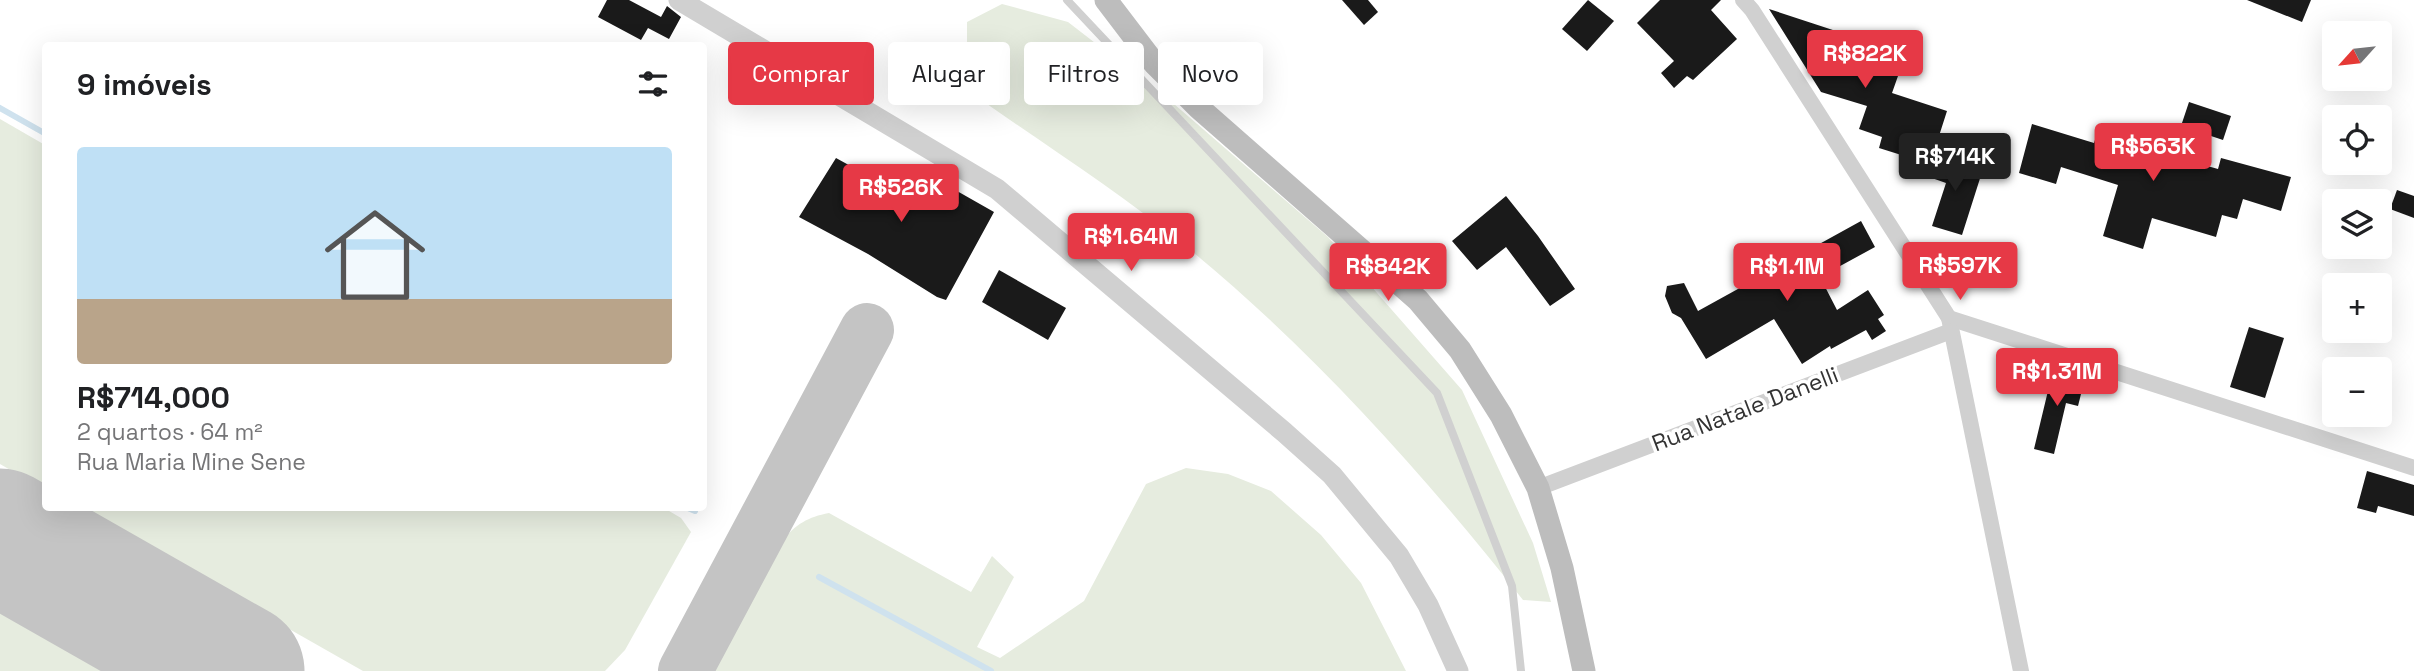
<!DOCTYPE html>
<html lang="pt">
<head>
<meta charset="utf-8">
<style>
	body { margin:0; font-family:"Space Grotesk",sans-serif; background:#f6f6f6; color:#202124; height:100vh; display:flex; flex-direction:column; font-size:26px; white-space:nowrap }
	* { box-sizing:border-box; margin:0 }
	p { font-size:23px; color:#757577 }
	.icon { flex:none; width:38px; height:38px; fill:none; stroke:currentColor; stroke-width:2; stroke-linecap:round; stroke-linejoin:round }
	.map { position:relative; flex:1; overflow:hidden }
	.details { position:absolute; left:42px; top:42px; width:665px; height:469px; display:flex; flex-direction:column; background:#fff; border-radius:7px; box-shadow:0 7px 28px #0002 }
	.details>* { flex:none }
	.top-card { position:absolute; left:728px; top:42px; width:665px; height:63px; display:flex; gap:14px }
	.needle { width:46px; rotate:243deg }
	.fabs { position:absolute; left:2322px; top:21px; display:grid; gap:14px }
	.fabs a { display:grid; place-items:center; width:70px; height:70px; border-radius:7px; background:#fff; box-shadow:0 7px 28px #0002; font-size:35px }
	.price { position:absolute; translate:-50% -60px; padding:0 16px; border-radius:7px; background:#e63946; color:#fff; font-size:23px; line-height:46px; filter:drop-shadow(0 2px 4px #0008) }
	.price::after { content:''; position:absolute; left:50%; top:42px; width:21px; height:16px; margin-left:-10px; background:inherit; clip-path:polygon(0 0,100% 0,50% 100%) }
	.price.selected { background:#222; color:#fff }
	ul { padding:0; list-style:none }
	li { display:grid; align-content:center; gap:14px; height:371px; padding:0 35px }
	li+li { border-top:2px solid #e0e0e0 }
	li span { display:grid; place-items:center; height:217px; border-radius:7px; color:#555 }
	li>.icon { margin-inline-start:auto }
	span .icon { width:126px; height:126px; fill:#fffc; stroke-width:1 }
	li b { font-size:30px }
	h2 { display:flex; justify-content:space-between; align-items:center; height:84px; padding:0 35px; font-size:30px }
	.tag { padding:0 24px; border-radius:7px; background:#fff; box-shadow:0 7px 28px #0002; font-size:24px; line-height:63px }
	.tag.selected { background:#e63946; color:#fff }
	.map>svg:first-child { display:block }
	.green { fill:#e6ecdf }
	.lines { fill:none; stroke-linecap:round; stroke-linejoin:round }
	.stream { stroke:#cfe2ee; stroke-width:6 }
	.taxiway { stroke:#c4c4c4; stroke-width:54 }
	.runway { stroke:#c4c4c4; stroke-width:135 }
	.building { fill:#1a1a1a }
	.service { stroke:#d0d0d0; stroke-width:8 }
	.minor { stroke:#d0d0d0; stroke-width:16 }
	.tertiary { stroke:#d0d0d0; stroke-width:21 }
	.secondary { stroke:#bdbdbd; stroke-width:23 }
	.labels { text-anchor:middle; stroke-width:7; stroke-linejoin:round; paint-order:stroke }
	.street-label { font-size:23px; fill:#333; stroke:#fff }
</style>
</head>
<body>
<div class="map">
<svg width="2414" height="671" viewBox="0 0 2414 671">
	<rect width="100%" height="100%" fill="#fff"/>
	<g class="green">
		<path d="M1002 4 1068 22 1174 104 1328 237 1462 390 1533 543 1551 602 1523 600C1422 472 1310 347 1183 244 1115 189 1039 141 967 90V22Z"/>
		<polygon points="0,119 45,145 45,490 0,464"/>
		<path d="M1186 468 1228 474 1271 491 1321 535 1361 583 1406 671H711L782 541C796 524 808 517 829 513L971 592 992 556 1014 577 977 647 1000 658 1084 601 1146 484Z"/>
		<polygon points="76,508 664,508 681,518 691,532 625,650 605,671 363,671"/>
		<polygon points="0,613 103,671 0,671"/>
	</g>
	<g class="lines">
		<g class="stream">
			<polyline points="0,108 46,134"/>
			<polyline points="688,508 695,511"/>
			<polyline points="819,577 991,671"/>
		</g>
		<polyline class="taxiway" points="685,671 867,330"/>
		<polyline class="runway" points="0,536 237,671"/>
	</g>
	<g class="building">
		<polygon points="607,0 629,0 661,17 667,6 681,17 669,39 648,28 641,40 598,17"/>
		<polygon points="1342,0 1368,0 1378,12 1364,25"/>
		<polygon points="1588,0 1614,21 1587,51 1562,29"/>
		<polygon points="1660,0 1721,0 1711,10 1737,39 1693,80 1687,76 1674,88 1661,73 1674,61 1637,23"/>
		<polygon points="2247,0 2311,0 2302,22"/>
		<polygon points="1769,9 1842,33 1837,48 1873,59 1871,67 1898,76 1892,93 1947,111 1930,164 1879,148 1882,137 1859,129 1867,106 1821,92"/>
		<polygon points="2189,102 2231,116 2223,140 2181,126"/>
		<polygon points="2032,124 2094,143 2099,127 2137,139 2132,154 2176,168 2179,158 2218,169 2221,158 2291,177 2281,211 2243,199 2237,219 2222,215 2216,237 2152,218 2143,249 2103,236 2118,185 2061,167 2056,184 2019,173"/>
		<polygon points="1937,154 1983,169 1962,235 1932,226 1946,183 1929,177"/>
		<polygon points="836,158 905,196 920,170 994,212 946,300 937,297 868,254 799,217"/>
		<polygon points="2397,190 2414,196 2414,218 2390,209"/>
		<polygon points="1506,196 1538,236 1575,289 1550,306 1506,247 1477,270 1452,241"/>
		<polygon points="1861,221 1875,247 1820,277 1837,310 1868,290 1884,315 1878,319 1886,331 1872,340 1866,330 1831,349 1830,346 1802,364 1774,319 1706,359 1681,318 1672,313 1665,296 1667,286 1684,283 1698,311"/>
		<polygon points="999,270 1066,308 1048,340 982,302"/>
		<polygon points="2249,327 2284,338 2265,398 2230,387"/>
		<polygon points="2053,370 2085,378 2078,406 2066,403 2054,454 2034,449"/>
		<polygon points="2367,471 2414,485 2414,516 2378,506 2376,513 2357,508"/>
	</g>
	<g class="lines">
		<polyline class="service" points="1067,0 1437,393 1512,586 1521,671"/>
		<g class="minor">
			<polyline points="1743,0 1752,10 1949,318 2021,671"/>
			<polyline points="1949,318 2414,468"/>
			<polyline points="1538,488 1951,331"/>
		</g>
		<polyline class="tertiary" points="679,0 997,189 1284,432 1332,475 1399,556 1428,605 1458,671"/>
		<polyline class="secondary" points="1106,0 1154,63 1199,108 1418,300 1460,350 1501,415 1538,488 1562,568 1584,671"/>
	</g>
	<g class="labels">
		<g class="street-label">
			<text transform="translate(1745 409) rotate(-21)" y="8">Rua Natale Danelli</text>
		</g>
	</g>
</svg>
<div class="fabs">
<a><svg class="needle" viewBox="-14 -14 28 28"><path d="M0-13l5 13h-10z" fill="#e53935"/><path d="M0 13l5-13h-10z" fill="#757577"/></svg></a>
<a><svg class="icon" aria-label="locate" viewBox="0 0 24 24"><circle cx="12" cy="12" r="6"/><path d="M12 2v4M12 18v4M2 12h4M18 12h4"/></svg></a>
<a><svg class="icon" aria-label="layers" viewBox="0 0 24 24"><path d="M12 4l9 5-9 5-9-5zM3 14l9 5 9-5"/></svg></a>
<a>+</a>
<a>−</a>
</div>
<b class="price" style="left:1865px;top:90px">R$822K</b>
<b class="price" style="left:2153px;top:183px">R$563K</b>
<b class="price selected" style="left:1955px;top:193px">R$714K</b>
<b class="price" style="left:901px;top:224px">R$526K</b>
<b class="price" style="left:1131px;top:273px">R$1.64M</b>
<b class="price" style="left:1960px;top:302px">R$597K</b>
<b class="price" style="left:1388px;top:303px">R$842K</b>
<b class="price" style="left:1787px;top:303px">R$1.1M</b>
<b class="price" style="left:2057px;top:408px">R$1.31M</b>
<div class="top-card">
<a class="tag selected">Comprar</a>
<a class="tag">Alugar</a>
<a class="tag">Filtros</a>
<a class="tag">Novo</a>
</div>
<section class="details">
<h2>9 imóveis<svg class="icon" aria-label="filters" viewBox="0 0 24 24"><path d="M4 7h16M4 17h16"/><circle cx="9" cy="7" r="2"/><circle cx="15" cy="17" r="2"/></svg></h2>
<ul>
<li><span style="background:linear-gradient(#bfe0f5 70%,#b9a48a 0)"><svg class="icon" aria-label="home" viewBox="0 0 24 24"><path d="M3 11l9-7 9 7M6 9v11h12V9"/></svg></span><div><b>R$714,000</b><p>2 quartos · 64 m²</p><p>Rua Maria Mine Sene</p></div></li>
</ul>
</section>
</div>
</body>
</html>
